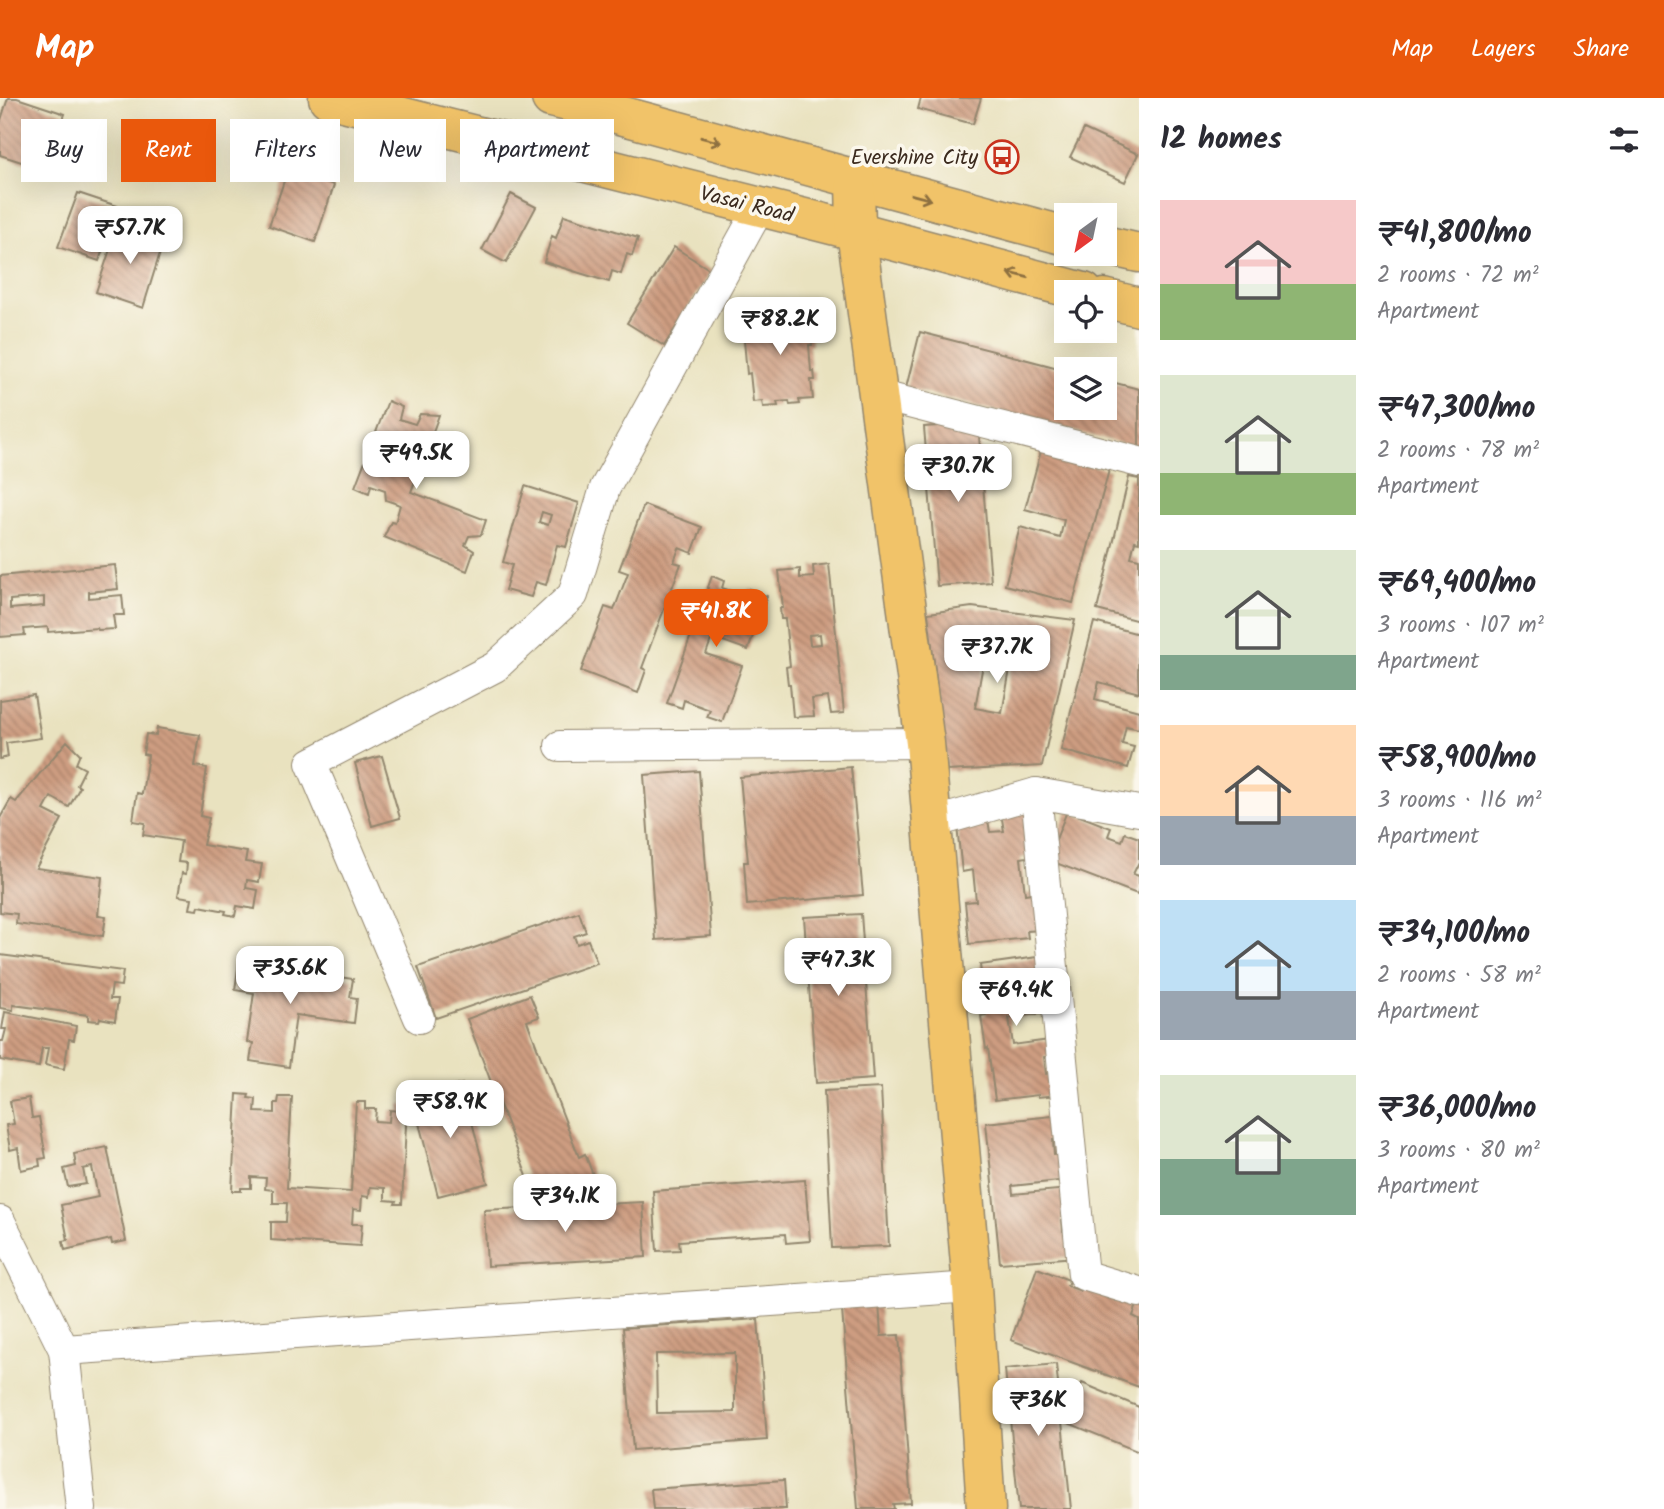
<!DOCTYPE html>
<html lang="en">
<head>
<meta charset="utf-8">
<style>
	body { margin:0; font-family:Kalam,sans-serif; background:#f2f2f3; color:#2b2b33; height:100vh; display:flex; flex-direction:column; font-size:26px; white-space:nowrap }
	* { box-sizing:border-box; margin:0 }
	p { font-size:23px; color:#7c7c81 }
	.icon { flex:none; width:38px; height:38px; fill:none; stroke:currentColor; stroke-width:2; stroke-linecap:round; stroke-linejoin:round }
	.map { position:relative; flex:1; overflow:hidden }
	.panel { display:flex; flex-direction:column; background:#fff; width:525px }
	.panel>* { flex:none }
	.hud { position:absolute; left:21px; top:21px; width:665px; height:63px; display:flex; gap:14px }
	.needle { width:46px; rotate:213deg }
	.fabs { position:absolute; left:1054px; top:105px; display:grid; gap:14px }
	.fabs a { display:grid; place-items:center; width:63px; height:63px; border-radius:0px; background:#fff; box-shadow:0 7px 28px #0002; font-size:35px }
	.price { position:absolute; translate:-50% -60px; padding:0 16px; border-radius:14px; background:#fff; color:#222; font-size:23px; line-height:46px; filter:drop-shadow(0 2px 4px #0008) }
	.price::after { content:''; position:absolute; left:50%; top:42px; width:21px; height:16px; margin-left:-10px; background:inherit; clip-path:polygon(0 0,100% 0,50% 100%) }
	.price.current { background:#ea580c; color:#fff }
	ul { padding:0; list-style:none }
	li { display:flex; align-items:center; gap:21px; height:175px; padding:0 21px }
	li span { display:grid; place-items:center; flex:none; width:196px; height:140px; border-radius:0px; color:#555 }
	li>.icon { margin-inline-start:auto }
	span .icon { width:84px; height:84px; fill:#fffc; stroke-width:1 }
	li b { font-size:30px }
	h2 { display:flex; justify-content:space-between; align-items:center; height:84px; padding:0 21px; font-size:30px }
	.tag { padding:0 24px; border-radius:0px; background:#fff; box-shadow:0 7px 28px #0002; font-size:24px; line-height:63px }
	.tag.current { background:#ea580c; color:#fff }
	header { display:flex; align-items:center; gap:42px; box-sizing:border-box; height:98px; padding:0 35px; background:#ea580c; color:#fff }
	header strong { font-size:33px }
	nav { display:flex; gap:38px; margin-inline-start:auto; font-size:24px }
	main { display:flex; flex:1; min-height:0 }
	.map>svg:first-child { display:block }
	.building { fill:url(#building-back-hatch); fill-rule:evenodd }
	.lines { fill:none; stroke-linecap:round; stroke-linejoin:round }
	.minor-casing { stroke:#92866e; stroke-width:32 }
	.major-casing { stroke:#92866e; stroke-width:41 }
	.minor { stroke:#fff; stroke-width:30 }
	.major { stroke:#f1c369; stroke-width:38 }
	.oneway { stroke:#8d6f40 }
	.labels { text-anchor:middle; stroke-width:7; stroke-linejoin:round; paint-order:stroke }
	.poi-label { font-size:21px; fill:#3b2a1e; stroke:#fbf7ec; text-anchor:end }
	.street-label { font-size:21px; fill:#3b2a1e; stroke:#fbf7ec }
</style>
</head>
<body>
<header>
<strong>Map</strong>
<nav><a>Map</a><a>Layers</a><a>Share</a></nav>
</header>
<main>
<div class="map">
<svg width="1139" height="1411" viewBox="0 0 1139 1411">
	<defs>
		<pattern id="building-back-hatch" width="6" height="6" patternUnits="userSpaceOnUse" patternTransform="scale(1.75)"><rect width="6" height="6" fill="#ce9d81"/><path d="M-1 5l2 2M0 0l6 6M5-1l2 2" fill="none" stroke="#a88069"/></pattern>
	</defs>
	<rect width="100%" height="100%" fill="#fbf7ec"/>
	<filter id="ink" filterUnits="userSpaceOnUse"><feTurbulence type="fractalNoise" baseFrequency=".0143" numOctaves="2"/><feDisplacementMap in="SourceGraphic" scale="14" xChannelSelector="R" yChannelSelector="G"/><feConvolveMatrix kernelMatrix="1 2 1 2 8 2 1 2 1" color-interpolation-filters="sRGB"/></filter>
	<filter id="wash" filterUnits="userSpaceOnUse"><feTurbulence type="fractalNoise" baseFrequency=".00686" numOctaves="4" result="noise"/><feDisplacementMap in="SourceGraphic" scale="28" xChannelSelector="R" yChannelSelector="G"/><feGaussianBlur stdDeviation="1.57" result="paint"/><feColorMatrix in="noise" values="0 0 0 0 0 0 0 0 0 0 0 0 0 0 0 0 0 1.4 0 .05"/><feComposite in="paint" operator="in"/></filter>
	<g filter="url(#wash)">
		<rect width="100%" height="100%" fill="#e9e2bf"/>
		<g id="blocks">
			<g class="building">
				<polygon points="8,0 17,0 65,16 46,72 0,57 0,25"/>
				<polygon points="921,0 981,0 973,26 918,11"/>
				<polygon points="1084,31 1138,56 1125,84 1070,59"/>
				<polygon points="288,71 334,87 315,144 269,128"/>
				<polygon points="78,95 117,108 99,163 58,149"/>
				<polygon points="511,96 536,109 506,165 482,152"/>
				<polygon points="564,117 638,140 632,158 627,156 621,176 612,173 609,184 544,164 552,138 556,140"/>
				<polygon points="118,127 164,142 143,210 96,194"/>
				<polygon points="674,149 712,173 664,248 627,225"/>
				<polygon points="809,211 812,247 809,247 811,273 814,273 815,282 811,282 813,301 799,302 800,306 790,307 789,303 777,304 778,308 763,309 762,303 753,304 750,275 747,276 744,242 748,242 745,217"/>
				<polygon points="920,234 1066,272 1066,310 1104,310 1104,282 1139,291 1139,350 906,290"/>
				<polygon points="388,303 402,309 399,321 415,326 420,316 439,317 411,394 486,422 481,437 469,438 465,447 474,453 467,473 384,439 391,424 395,425 400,407 386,402 385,392 371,387 369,395 355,389"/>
				<polygon points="978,325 991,484 937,488 924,329"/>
				<polygon points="1041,353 1109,372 1073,505 1005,487 1020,429 1060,440 1064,422 1025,411"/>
				<polygon points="1129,379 1139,381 1139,444 1135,443 1131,459 1139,461 1139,523 1097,512"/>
				<path d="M525 388 579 405 566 449 557 447 546 487 536 484 531 499 505 492 512 467 503 464ZM542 414 551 417 548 427 539 424Z"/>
				<polygon points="644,407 702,429 692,455 679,450 674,464 681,466 642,570 646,572 638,595 581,573 605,509 614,512 628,475 619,472"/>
				<path d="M829 466 844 615 831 616 828 599 812 601 814 618 793 619 790 586H788L786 569 790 568 785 521H781L780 510H783L779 473 800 471V480L814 479 813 468ZM820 536 821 546 810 547 809 537Z"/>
				<path d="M115 467 118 491 89 494V500L122 497 124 517H113L115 531 98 532 97 530 48 534V529L24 531 25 537 0 539V478ZM44 499V508L10 511V502Z"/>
				<polygon points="712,478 724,483 722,490 746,498 749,491 767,498 748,552 712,539 706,556 742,568 722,624 707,619 710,612 684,602 682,610 667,605"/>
				<path d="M972 509 1075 522 1042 668 947 673 928 515ZM984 561 1011 566 1002 615 975 610Z"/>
				<polygon points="1094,524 1139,536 1138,576 1139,595 1099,584 1095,601 1139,613 1139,631 1126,628 1122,646 1134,649 1128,670 1061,652"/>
				<polygon points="34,597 41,640 6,645 8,659 0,661 0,602"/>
				<polygon points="157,630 200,637 195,668 207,670 200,718 209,720 203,747 247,754 245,764 262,766 259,784 247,782 246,790 258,792 255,811 237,808 235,818 225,816 226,813 199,808 198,812 190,811 192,800 178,798 182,775 186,776 187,765 178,764 181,743 143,737 145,725 133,723 137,695 142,696 148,657 143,656 146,636 156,637"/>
				<polygon points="67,643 80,656 76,666 85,671 77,687 80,689 69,709 51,699 44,712 62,721 36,770 102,779 98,817 106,818 103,838 16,826 17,816 0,814 0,720 11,701 16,704"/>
				<polygon points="382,658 400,720 372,728 355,665"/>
				<polygon points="851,669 863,797 747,807 744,764 748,764 740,679"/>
				<polygon points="699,673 711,838 656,842 644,677"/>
				<polygon points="1028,712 1033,758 1021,760 1025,796 1037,794 1041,832 1027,833 1028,840 969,846 965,804 976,803 973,772 962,774 956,719 987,716 990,734 1004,733 1001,715"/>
				<polygon points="1067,713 1111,730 1108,738 1122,743 1125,735 1139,740 1139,764 1133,776 1139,778 1139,791 1137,796 1048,762"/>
				<polygon points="579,814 586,834 574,838 577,846 588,842 597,865 436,920 418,869"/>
				<polygon points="861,816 873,981 816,985 804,819"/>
				<polygon points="0,857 123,873 121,888 112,887 110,901 118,901 115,923 100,920 99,923 88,922 88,917 13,907 13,912 0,910"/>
				<polygon points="1045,858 1048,878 1036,880 1039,901 1050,900 1052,914 1009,920 1013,947 1050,942 1052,958 1044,959 1046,976 1054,975 1057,997 1038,999 1038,997 995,1002 988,950 986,951 981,918 986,917 980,867"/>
				<polygon points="239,864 353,881 350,899 357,900 354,925 296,917 289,969 250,963 253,945 247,944 254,895 235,892"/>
				<polygon points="530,897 539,919 527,923 579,1059 585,1056 593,1077 535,1099 467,921"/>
				<polygon points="5,914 76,928 74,942 69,941 64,971 45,967 48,950 42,950 39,969 0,962 0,943 3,943 6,931 2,931"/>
				<polygon points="462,986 488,1085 438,1098 412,998"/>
				<polygon points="881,990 889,1148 832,1150 824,993"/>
				<polygon points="237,996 249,997 248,1000 256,1001 255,1014 275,1015 275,1005 278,1005 279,999 292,999 287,1090 351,1094 356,1004 365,1004 365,1011 376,1011 375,1023 389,1024 390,1012 400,1013 400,1006 407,1007 402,1106 395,1106 396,1103 385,1102 385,1090 370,1089 369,1099 362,1098 361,1112 353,1111 352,1126 362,1126 360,1148 271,1142 271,1124 286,1124 287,1105 273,1105 273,1092 265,1091 266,1080 251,1079 251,1090 241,1090 241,1093 232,1093"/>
				<polygon points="29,1000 32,1020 39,1019 46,1060 39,1061 40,1068 21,1072 18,1050 10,1052 6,1027 14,1026 10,1003"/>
				<polygon points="1061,1017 1064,1041 1053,1042 1054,1057 1065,1056 1068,1082 1012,1088 1013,1096 1069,1091 1072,1119 1062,1120 1063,1133 1073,1132 1076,1159 1000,1165 986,1025"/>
				<polygon points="107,1049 126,1143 112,1146 111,1141 65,1152 63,1143 68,1142 61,1107 98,1099 92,1069 83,1071 86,1086 68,1089 64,1071 76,1068 74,1056"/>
				<polygon points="805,1082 810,1143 786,1145 785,1136 679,1143 680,1152 657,1153 653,1093"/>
				<polygon points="643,1104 646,1159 487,1168 484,1112"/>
				<polygon points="1037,1170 1069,1182 1067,1188 1081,1193 1083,1187 1103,1198 1117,1203 1119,1200 1137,1207 1133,1218 1139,1221 1139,1289 1011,1242"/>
				<polygon points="841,1200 879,1204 881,1238 899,1237 911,1405 893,1406 894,1411 858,1411"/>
				<path d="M758 1221 767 1342 633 1352 623 1230ZM735 1255V1314L657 1315 656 1256Z"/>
				<polygon points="1056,1266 1071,1411 1019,1411 1005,1271"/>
				<polygon points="1082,1285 1139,1309 1139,1354 1066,1324"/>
				<polygon points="784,1382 786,1411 653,1411 651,1391"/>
			</g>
		</g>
	</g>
	<g filter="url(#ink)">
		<use href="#blocks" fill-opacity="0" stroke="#92866e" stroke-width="2"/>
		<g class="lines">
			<defs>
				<g id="minor">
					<polyline points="878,297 1139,364"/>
					<polyline points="560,648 925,645"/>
					<polyline points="1036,695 1139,713"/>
					<polyline points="932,725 1036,695 1083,1177 1139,1194"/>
					<polyline points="419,920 311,665 495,569 573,497 605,390 760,109"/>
					<polyline points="0,1123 64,1252 81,1411"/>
					<polyline points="64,1252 972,1189"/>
				</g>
				<g id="major">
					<polyline points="328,0 856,133 1084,194"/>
					<polyline points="551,0 598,11 1066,138"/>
					<polyline points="855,81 856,133 925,645 972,1189 986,1411"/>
					<polyline points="1104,147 1139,155"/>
					<polyline points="1104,200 1139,209"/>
				</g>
			</defs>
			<use href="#minor" class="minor-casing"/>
			<use href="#major" class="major-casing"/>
			<use href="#minor" class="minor"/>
			<use href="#major" class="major"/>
		</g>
		<defs><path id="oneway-shaft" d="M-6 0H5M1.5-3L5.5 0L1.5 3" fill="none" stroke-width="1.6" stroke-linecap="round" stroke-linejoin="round" transform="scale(1.75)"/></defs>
		<g class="oneway">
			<use href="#oneway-shaft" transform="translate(711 42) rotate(15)"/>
			<use href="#oneway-shaft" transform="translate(921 99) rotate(15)"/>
			<use href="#oneway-shaft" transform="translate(1018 177) rotate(-165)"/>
		</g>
	</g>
	<defs>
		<symbol id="bus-ring" viewBox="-11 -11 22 22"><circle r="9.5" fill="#fbf7ec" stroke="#c8321e" stroke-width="1.5"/><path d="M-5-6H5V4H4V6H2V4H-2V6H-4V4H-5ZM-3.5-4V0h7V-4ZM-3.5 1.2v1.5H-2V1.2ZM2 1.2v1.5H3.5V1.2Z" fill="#c8321e"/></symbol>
	</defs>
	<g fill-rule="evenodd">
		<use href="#bus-ring" x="983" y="40" width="38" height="38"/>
	</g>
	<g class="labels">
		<g class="poi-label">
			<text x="978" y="66">Evershine City</text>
		</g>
		<g class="street-label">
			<text transform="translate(747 106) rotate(14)" y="7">Vasai Road</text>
		</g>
	</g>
</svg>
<div class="fabs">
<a><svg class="needle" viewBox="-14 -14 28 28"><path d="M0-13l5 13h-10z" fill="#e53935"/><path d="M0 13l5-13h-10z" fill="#7c7c81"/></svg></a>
<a><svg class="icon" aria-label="locate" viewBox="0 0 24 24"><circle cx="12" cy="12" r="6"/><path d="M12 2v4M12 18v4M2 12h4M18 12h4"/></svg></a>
<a><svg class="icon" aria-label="layers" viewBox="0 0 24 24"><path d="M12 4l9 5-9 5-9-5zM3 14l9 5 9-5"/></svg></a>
</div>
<b class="price" style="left:130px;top:168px">₹57.7K</b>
<b class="price" style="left:780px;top:259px">₹88.2K</b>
<b class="price" style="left:416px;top:393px">₹49.5K</b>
<b class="price" style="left:958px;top:406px">₹30.7K</b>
<b class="price current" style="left:716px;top:551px">₹41.8K</b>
<b class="price" style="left:997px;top:587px">₹37.7K</b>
<b class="price" style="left:838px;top:900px">₹47.3K</b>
<b class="price" style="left:290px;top:908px">₹35.6K</b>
<b class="price" style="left:1016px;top:930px">₹69.4K</b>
<b class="price" style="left:450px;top:1042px">₹58.9K</b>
<b class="price" style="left:565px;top:1136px">₹34.1K</b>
<b class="price" style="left:1038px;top:1340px">₹36K</b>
<div class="hud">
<a class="tag">Buy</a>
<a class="tag current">Rent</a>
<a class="tag">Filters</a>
<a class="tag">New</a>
<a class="tag">Apartment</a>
</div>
</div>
<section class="panel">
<h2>12 homes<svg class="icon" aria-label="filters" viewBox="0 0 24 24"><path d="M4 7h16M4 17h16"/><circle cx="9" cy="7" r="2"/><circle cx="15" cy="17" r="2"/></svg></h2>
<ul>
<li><span style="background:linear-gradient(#f6c9c9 60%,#8fb573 0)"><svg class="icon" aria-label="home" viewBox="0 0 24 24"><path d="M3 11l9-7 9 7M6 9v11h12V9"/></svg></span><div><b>₹41,800/mo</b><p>2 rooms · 72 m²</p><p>Apartment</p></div></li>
<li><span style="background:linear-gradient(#dfe7d0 70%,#8fb573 0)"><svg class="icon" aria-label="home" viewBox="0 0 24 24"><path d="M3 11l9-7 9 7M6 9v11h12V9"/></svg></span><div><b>₹47,300/mo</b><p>2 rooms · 78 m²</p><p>Apartment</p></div></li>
<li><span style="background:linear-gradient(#dfe7d0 75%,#7fa58c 0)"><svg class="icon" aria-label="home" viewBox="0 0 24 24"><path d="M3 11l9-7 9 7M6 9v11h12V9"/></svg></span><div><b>₹69,400/mo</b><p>3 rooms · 107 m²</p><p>Apartment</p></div></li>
<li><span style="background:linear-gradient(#ffd9b3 65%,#9aa5b1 0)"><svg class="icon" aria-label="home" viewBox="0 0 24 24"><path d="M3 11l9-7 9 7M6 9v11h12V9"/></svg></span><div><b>₹58,900/mo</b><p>3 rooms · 116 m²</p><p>Apartment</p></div></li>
<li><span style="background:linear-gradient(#bfe0f5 65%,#9aa5b1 0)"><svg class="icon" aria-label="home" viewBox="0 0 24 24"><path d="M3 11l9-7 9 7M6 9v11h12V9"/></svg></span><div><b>₹34,100/mo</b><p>2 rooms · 58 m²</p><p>Apartment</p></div></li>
<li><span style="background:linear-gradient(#dfe7d0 60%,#7fa58c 0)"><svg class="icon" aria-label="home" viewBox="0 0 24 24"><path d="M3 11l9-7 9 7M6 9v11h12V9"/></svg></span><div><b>₹36,000/mo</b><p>3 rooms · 80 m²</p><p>Apartment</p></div></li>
</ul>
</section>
</main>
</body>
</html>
